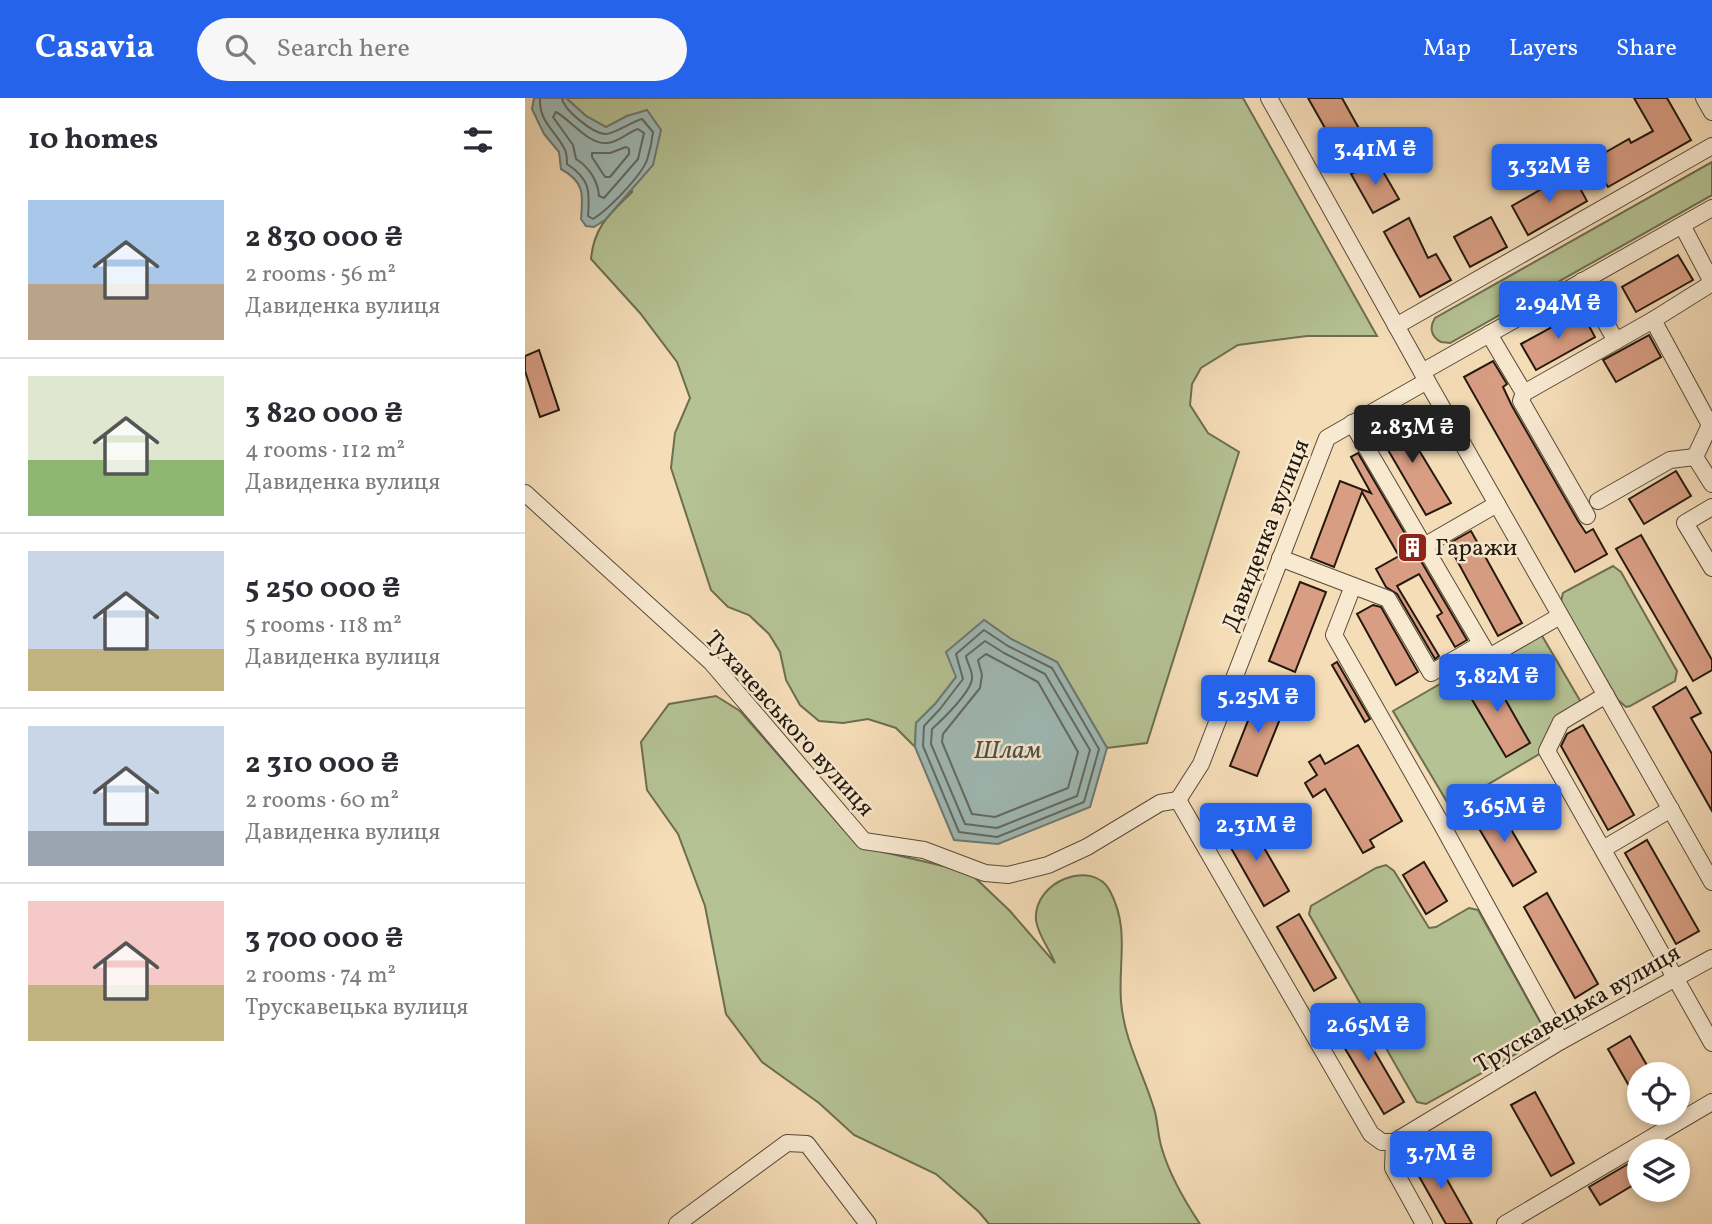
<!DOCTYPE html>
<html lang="en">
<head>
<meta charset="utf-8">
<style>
	body { margin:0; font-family:Vollkorn,serif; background:#f7f7f7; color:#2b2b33; height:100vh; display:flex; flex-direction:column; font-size:26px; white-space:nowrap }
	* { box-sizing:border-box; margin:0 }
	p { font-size:23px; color:#7c7c81 }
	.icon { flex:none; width:38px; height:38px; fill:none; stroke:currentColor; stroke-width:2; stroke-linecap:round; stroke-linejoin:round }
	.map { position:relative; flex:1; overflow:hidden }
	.panel { display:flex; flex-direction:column; background:#fff; width:525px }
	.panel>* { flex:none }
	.buttons { position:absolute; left:1102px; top:964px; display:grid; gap:14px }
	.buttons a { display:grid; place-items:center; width:63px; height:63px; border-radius:50%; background:#fff; box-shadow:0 4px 10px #0003; font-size:35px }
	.price { position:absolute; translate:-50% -60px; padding:0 16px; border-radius:7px; background:#2563eb; color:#fff; font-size:23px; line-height:46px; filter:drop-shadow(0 2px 4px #0008) }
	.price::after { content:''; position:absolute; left:50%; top:42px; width:21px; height:16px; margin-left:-10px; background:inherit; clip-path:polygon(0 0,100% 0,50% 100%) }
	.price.current { background:#222; color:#fff }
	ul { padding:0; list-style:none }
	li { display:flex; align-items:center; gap:21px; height:175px; padding:0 28px }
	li+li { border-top:2px solid #e1e1e2 }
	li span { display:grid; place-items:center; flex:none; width:196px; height:140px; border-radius:0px; color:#555 }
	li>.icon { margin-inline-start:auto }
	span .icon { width:84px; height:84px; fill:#fffc; stroke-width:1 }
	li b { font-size:30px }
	h2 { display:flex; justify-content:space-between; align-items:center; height:84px; padding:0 28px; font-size:30px }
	header { display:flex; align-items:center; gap:42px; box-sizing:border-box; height:98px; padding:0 35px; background:#2563eb; color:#fff }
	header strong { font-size:33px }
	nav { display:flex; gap:38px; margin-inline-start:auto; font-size:24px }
	.search { width:490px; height:63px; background:#f7f7f7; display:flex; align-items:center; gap:18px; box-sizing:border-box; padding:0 24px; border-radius:38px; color:#7c7c81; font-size:26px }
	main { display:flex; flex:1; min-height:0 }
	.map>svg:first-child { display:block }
	.green { fill:#b5c294; stroke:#6c6e50; stroke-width:2 }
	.water { fill:#9fbab7; stroke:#6e7a73; stroke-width:2 }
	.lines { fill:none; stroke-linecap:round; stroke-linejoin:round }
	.shore { stroke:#626a62; stroke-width:2 }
	.building { fill:#d89d83; stroke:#24190d; stroke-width:2 }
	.minor-casing { stroke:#584a38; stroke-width:18 }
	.minor { stroke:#f8e9d1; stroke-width:16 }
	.labels { text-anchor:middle; stroke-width:5; stroke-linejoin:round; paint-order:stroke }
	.street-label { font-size:24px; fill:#24190d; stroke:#f8e9d1 }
	.poi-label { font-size:24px; fill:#24190d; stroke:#f8e9d1; text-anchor:start }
	.water-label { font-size:26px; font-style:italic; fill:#4f5148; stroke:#f8e9d1 }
</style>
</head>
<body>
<header>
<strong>Casavia</strong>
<div class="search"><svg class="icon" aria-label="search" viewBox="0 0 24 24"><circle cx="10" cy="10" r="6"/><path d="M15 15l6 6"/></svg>Search here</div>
<nav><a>Map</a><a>Layers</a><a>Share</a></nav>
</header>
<main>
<section class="panel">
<h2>10 homes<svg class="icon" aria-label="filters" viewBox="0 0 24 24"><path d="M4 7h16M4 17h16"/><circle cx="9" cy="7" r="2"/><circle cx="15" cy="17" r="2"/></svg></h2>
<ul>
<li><span style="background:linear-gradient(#a9c7e8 60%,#b9a48a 0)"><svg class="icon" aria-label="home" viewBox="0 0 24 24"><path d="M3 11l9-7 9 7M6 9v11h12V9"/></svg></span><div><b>2 830 000 ₴</b><p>2 rooms · 56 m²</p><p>Давиденка вулиця</p></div></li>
<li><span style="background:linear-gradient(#dfe7d0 60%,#8fb573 0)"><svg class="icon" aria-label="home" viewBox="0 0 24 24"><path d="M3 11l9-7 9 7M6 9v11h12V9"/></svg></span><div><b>3 820 000 ₴</b><p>4 rooms · 112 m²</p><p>Давиденка вулиця</p></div></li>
<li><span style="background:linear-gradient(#c9d6e8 70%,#c2b280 0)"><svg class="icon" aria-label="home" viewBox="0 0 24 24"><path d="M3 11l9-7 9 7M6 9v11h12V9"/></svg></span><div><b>5 250 000 ₴</b><p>5 rooms · 118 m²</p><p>Давиденка вулиця</p></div></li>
<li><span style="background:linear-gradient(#c9d6e8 75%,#9aa5b1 0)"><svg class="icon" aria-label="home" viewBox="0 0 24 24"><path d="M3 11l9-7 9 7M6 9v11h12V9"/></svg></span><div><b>2 310 000 ₴</b><p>2 rooms · 60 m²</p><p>Давиденка вулиця</p></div></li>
<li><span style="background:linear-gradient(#f6c9c9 60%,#c2b280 0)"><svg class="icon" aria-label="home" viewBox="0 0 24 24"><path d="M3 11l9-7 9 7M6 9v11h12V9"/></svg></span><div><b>3 700 000 ₴</b><p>2 rooms · 74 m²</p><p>Трускавецька вулиця</p></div></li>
</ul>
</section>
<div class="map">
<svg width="1187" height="1126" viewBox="0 0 1187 1126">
	<rect width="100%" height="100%" fill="#f5ddb8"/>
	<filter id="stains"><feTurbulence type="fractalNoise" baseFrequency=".00286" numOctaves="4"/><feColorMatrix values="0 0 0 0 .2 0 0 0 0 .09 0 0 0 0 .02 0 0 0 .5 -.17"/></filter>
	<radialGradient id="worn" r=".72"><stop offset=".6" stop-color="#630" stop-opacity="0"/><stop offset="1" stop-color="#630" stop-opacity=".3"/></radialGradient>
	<g class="green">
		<path d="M41 0H718L852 238H782L713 247 676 270 667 286 665 307 683 335 714 354 622 645 582 650 532 564 486 541 459 522 431 579 410 606 391 625 390 649 371 630 343 621 318 625 294 623 275 607 261 582 255 554 244 536 224 517 203 509 186 492 146 370 150 335 165 300 152 264 115 215 66 161C69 128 85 116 107 94L102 18 81 30 61 18Z"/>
		<path d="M1187 64V97L925 245 916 244C906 239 904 229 910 220Z"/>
		<polygon points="1088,468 1096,474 1152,573 1150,583 1105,608 1101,609 1093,602 1036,503 1038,495 1043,492"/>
		<polygon points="1016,536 1057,606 1016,655 925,709 868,613 955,563 967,563"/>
		<path d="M191 598 215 613 333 748 444 774 485 813 530 865C525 851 513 838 511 822 508 783 568 760 585 793 605 831 593 864 596 903 599 943 619 976 630 1014 633 1026 633 1039 637 1051 645 1078 659 1102 675 1126H464L454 1114 411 1076 329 1037 294 1005 237 964 201 916 180 808 153 736 122 692 116 644 144 606Z"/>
		<polygon points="861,767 869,773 904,830 911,829 944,810 953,812 1019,931 1016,942 901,1006 892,1004 889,999 784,816 786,808 791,805 851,770"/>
	</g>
	<g class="water">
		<path d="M9 0H41L61 18 81 29 102 18 122 12 136 32 128 67 80 122 69 129 61 128 56 121C58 97 60 84 36 71L34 54 19 36 7 11Z"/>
		<polygon points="459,522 486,541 532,564 582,650 565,709 473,746 429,742 390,649 391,625 410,606 431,579 421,554"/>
	</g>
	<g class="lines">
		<g class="shore">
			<path d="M15 0C14 24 29 31 39 50 42 54 42 61 42 66 65 81 65 93 63 118L68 121C83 112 116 78 122 62 125 53 127 43 128 34L117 21C108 23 87 37 80 36 67 35 39 12 37 0"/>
			<path d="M31 14C46 22 63 47 83 45 94 44 103 34 113 31L119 35 113 61 79 100 74 98C73 83 64 69 51 61L48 47 28 19Z"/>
			<polygon points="101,49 104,51 104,56 85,79 80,79 67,59 67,55 85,55"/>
			<polygon points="459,532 483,548 527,570 574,651 559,704 472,739 434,734 398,648 399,628 415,611 438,581 431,556"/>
			<path d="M460 543 479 555 520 576 565 652 552 698 472 730 440 726 406 646 407 631C418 621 445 595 447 581 448 573 442 565 441 558Z"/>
			<polygon points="461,556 513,584 553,654 543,690 470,719 447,716 417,644 418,636 455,590 457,577 453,562"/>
		</g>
	</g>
	<g class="building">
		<polygon points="783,0 817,0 842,45 817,60"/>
		<polygon points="1109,0 1142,0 1166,42 1083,89 1067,62 1104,41 1106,45 1128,33"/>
		<polygon points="852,63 874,101 848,115 826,76"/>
		<polygon points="1046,74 1062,103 1003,137 987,108"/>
		<polygon points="966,119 982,149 945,169 929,139"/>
		<polygon points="884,120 903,160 911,156 926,182 895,199 859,134"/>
		<polygon points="1153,157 1168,182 1111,214 1097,189"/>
		<polygon points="1056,213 1070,239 1011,272 996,246"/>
		<polygon points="1124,237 1136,259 1091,284 1078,262"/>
		<polygon points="14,252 34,312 15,319 0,273 0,258"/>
		<polygon points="968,263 982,286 978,289 987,308 1053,423 1061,435 1068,431 1082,456 1050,474 939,279"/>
		<polygon points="872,316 926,405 901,417 849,328"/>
		<polygon points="833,355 942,542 930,549 912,518 917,515 894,476 872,488 914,558 910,561 872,496 861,489 851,471 874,458 837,394 809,469 786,460 815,383 846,395 826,359"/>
		<polygon points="1151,373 1166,398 1119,426 1104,401"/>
		<polygon points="946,433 997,525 973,538 923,446"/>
		<polygon points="1116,437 1187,562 1187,572 1168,583 1091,451"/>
		<polygon points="775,484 801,494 770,574 744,563"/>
		<polygon points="848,507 856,509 893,574 871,587 832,516"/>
		<polygon points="812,564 845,621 840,624 807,567"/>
		<polygon points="964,573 1005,645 981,659 939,588"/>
		<polygon points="1161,589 1176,615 1166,620 1187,656 1187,713 1128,609"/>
		<polygon points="734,595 761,606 732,678 705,668"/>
		<polygon points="1058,627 1109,717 1083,732 1036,648 1042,636"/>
		<polygon points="833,647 877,723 845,742 849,749 838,755 800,691 788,699 780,685 792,677 784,664 795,657 800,666"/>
		<polygon points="970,704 1011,774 988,788 946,717"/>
		<polygon points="723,722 764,793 739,808 698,736"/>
		<polygon points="1122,742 1174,833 1151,846 1100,755"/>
		<polygon points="899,764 922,803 901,816 878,777"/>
		<polygon points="1022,795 1073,886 1050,900 999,809"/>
		<polygon points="774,816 811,880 789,893 752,829"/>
		<polygon points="827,915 879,1004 859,1016 806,927"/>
		<polygon points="1105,938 1127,976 1115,976 1115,1007 1083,951"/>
		<polygon points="1010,994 1049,1065 1026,1078 986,1007"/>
		<polygon points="907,1055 947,1126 921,1126 887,1066"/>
		<polygon points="1115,1059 1115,1083 1075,1107 1064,1089"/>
	</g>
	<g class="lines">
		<defs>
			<g id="minor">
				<polyline points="744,0 902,283 1187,784"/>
				<polyline points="1179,0 1187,14"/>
				<polyline points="1157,127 1187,184"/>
				<polyline points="1057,183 1091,243"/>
				<polyline points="1187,185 1128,222 1185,327 1170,359 1187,386"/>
				<polyline points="871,228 1187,48"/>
				<polyline points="964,236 999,295"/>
				<polyline points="897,274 1187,110"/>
				<polyline points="827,325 964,559 1035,518"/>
				<polyline points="0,395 186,564 339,743 399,752 460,775 483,777 523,767 562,749 635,705 653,702"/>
				<polyline points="1073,403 1145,362 1170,359"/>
				<polyline points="1187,409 1160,425 1187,470"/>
				<polyline points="1062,418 996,303 999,295 1128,222"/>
				<polyline points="899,448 972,406"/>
				<polyline points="755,460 863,501 906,575 956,546"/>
				<polyline points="828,488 809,537 917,727 1036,943"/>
				<polyline points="1081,597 1036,624 1022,653 1187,945"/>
				<polyline points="653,702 676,666 802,340 902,283"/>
				<polyline points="653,702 846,1036 857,1044 869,1044"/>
				<polyline points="1078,751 1146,711"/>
				<polyline points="869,1044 1036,943 1187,860"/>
				<polyline points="869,1044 868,1070 899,1126"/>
				<polyline points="152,1126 262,1045 282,1046 343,1126"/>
				<polyline points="980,1126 1187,1004"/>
			</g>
		</defs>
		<use href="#minor" class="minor-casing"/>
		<use href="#minor" class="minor"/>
	</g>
	<defs>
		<symbol id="building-square" viewBox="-11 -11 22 22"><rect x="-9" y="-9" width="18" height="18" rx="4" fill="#8f2418" stroke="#f8e9d1"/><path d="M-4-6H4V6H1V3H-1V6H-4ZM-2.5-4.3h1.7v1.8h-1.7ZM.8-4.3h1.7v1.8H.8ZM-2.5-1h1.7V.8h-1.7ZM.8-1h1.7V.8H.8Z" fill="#fff"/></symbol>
	</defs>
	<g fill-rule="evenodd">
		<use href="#building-square" x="870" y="432" width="35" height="35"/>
	</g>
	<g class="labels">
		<g class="street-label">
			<text transform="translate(740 437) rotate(-69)" y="8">Давиденка вулиця</text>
			<text transform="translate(265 625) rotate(48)" y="8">Тухачевського вулиця</text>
			<text transform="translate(1052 910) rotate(-30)" y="8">Трускавецька вулиця</text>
		</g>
		<g class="poi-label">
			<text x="910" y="457">Гаражи</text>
		</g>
		<g class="water-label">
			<text x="483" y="660">Шлам</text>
		</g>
	</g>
	<rect width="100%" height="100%" filter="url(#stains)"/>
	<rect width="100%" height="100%" fill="url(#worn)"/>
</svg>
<div class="buttons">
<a><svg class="icon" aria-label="locate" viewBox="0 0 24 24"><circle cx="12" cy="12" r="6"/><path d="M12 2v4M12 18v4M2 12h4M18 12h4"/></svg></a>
<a><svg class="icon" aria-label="layers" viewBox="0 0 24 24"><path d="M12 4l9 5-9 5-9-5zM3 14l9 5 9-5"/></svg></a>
</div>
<b class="price" style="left:850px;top:89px">3.41M ₴</b>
<b class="price" style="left:1024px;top:106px">3.32M ₴</b>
<b class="price" style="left:1033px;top:243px">2.94M ₴</b>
<b class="price current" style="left:887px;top:367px">2.83M ₴</b>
<b class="price" style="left:972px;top:616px">3.82M ₴</b>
<b class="price" style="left:733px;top:637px">5.25M ₴</b>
<b class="price" style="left:979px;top:746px">3.65M ₴</b>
<b class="price" style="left:731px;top:765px">2.31M ₴</b>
<b class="price" style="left:843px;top:965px">2.65M ₴</b>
<b class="price" style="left:916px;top:1093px">3.7M ₴</b>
</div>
</main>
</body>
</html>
